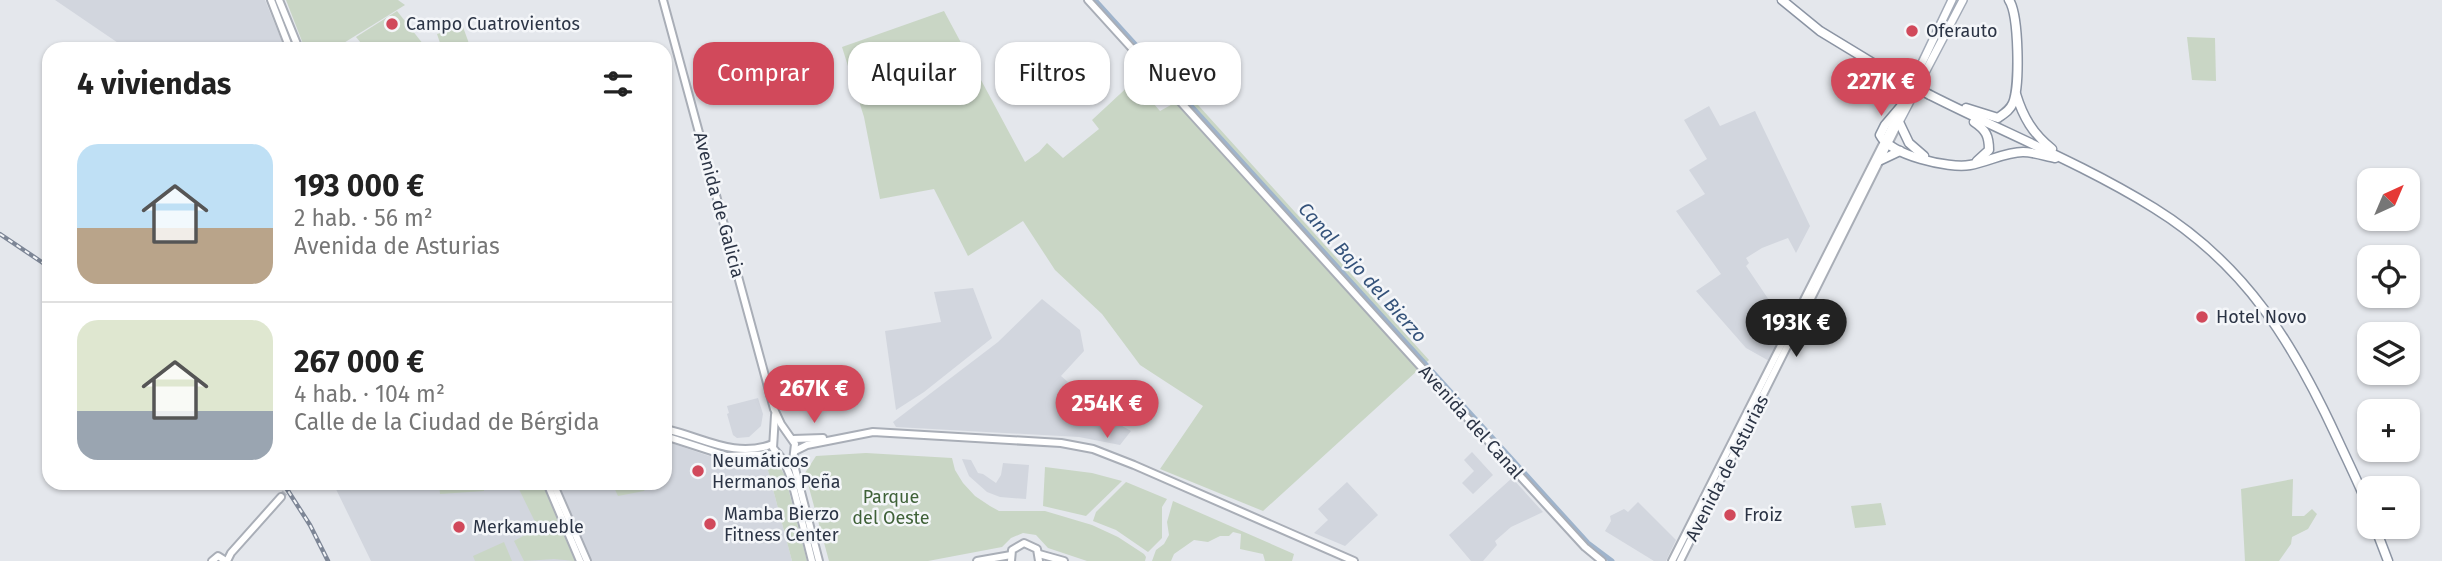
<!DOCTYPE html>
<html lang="es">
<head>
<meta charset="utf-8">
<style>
	body { margin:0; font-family:"Fira Sans",sans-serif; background:#f6f6f6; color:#222; height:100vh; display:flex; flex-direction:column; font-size:26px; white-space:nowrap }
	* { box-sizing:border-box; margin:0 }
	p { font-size:23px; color:#767676 }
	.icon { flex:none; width:38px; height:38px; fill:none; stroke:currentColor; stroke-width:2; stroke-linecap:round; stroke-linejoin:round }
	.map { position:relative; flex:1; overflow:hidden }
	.details { position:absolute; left:42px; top:42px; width:630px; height:448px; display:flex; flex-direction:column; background:#fff; border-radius:21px; box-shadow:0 2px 5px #0004 }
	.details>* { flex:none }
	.top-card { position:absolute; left:693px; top:42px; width:665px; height:63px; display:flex; gap:14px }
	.needle { width:46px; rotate:44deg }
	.controls { position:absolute; left:2357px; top:168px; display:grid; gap:14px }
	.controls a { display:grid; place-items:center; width:63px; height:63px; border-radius:14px; background:#fff; box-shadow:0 2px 5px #0004; font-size:35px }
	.price { position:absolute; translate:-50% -60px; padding:0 16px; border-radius:24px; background:#d1495b; color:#fff; font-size:23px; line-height:46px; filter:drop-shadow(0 2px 4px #0008) }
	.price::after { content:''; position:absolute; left:50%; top:42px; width:21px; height:16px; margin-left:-10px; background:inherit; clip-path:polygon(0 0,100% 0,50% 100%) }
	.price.selected { background:#222; color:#fff }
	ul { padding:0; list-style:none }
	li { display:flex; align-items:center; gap:21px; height:175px; padding:0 35px }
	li+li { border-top:2px solid #e0e0e0 }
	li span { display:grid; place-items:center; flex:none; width:196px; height:140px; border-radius:21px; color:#555 }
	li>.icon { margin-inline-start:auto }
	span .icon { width:84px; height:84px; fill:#fffc; stroke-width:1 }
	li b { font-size:30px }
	h2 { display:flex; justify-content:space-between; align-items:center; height:84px; padding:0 35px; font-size:30px }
	.tag { padding:0 24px; border-radius:21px; background:#fff; box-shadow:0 2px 5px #0004; font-size:24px; line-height:63px }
	.tag.selected { background:#d1495b; color:#fff }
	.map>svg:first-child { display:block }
	.built { fill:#d2d6de }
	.green { fill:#c9d6c5 }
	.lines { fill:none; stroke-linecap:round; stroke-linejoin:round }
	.canal { stroke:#9fb4cc; stroke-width:5 }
	.secondary-tunnel { stroke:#bfc3cb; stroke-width:6; stroke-dasharray:6 3; stroke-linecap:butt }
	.secondary-casing { stroke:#a9aeb7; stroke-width:10 }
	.primary-casing { stroke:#a3abb8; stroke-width:10 }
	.highway-casing { stroke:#8b94a3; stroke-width:11 }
	.secondary { stroke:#fff; stroke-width:6 }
	.primary { stroke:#fff; stroke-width:7 }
	.highway { stroke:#fff; stroke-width:8 }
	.rail-casing { stroke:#7d8696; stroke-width:4.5 }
	.rail { stroke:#f4f6f9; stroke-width:2; stroke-dasharray:5; stroke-linecap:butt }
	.highway-bridge-casing { stroke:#8b94a3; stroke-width:11; stroke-linecap:butt }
	.highway-bridge { stroke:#fff; stroke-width:8 }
	.poi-dot { fill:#d1495b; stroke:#f4f6f9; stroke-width:2.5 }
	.labels { text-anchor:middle; stroke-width:5; stroke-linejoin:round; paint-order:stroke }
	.poi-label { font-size:18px; fill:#2b3445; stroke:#f4f6f9; text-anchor:start }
	.street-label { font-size:18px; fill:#2b3445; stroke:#f4f6f9 }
	.park-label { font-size:18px; fill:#3f6138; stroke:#f4f6f9 }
	.water-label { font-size:19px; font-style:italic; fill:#34527a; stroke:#f4f6f9 }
</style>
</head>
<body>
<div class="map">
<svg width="2442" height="561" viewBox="0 0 2442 561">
	<rect width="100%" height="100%" fill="#e4e7ec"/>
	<g class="built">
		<polygon points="55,0 265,0 285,49 127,49"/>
		<polygon points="1709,106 1720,126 1755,111 1810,226 1796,253 1788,238 1762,248 1746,258 1749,263 1746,266 1788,328 1771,362 1746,348 1696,291 1721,274 1676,211 1705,194 1689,170 1707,159 1684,120"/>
		<polygon points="973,288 992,338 924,392 896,410 885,331 941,322 934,292"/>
		<polygon points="1042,299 1080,330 1084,351 1061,376 1089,400 1094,410 1131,431 1120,445 1079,437 896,427 893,422 998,342"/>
		<polygon points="758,398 763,414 761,426 749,437 737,438 733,435 727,414 729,413 727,406"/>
		<polygon points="665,441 709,456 765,459 792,561 371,561 333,483 665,483"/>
		<polygon points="1472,452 1493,475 1473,494 1462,483 1474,471 1464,460"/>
		<polygon points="962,459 971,460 978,473 983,474 996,483 1001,475 1003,463 1029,465 1026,499 1000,497 987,492 969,476"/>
		<polygon points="1512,478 1543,512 1511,527 1495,541 1497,545 1483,561 1471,561 1449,535"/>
		<polygon points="1347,482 1378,515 1345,546 1314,533 1328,520 1318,509"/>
		<polygon points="1638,502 1676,540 1666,561 1654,561 1605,531 1611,521 1610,516 1624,509 1628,512"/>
	</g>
	<g class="green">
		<polygon points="286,0 398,0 405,5 334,49 305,49"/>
		<polygon points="397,11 427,49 366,49 356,37"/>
		<polygon points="944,11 1025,162 1039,152 1047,143 1063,158 1099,129 1092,120 1134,81 1160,111 1189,95 1429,360 1263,511 1160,469 1203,406 1140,365 1102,314 1055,270 1023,221 968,256 934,189 880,199 864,117 842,47"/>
		<polygon points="463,27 471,49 442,49 437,34"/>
		<polygon points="2187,37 2215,38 2216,81 2192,80"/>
		<polygon points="866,453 952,458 955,470 963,483 975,496 990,506 999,511 1045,511 1092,525 1118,537 1144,554 1146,557 1145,561 1087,561 1048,548 1036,535 1023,533 1011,538 1002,547 928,561 829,561 805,473 816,456"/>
		<path d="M765 459C776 459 780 467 785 476L807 561H792Z"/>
		<polygon points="1045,467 1092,473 1122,481 1086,516 1043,506"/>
		<polygon points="2293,479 2292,516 2304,516 2312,509 2317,514 2308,529 2292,537 2291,544 2279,561 2245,561 2241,489"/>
		<polygon points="1126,482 1167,499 1162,507 1162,538 1148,552 1116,530 1093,521 1096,512"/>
		<polygon points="439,483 484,483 484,491 440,494"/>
		<polygon points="516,483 542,483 575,561 554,559 524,561 514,541 538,528"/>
		<polygon points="612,483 650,483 644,491 618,496"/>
		<polygon points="1173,501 1294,554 1292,561 1265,561 1263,554 1240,549 1241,534 1233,532 1229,536 1220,536 1208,542 1194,540 1174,554 1171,561 1152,561 1156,550 1164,544 1169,535 1167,522"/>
		<polygon points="1881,503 1886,525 1855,528 1851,506"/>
		<polygon points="504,542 512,561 475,561 473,556"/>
	</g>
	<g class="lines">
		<polyline class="canal" points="1095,0 1588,543 1612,561"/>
		<polyline class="secondary-tunnel" points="281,497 293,483"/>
		<defs>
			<g id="secondary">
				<polyline points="271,0 290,49"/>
				<polyline points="279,0 299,49"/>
				<polyline points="663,0 774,409 781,424 795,444 793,461 819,561"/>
				<polyline points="1088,0 1541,499 1585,547 1602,561"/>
				<polyline points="775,415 773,448 784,461 791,478 812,561"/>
				<path d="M665 429C703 437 734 459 773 444"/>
				<polyline points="665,436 727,456 777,454"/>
				<polyline points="793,439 823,438"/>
				<polyline points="795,451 807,445 873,432 1061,443 1093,449 1134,465 1354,561"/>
				<polyline points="547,483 580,561"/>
				<polyline points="553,483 587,561"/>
				<polyline points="1039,554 1064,561"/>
				<polyline points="212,561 218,556 226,561"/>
				<polyline points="227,561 231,553 281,497"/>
				<polyline points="977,561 1011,555"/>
				<polyline points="1011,561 1012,550 1024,543 1037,549 1039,561"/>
				<polyline points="1672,561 1898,114"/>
				<polyline points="1680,561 1899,122"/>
			</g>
			<g id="primary">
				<polyline points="1902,105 1952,0"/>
				<polyline points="1899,122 1963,0"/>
			</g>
			<g id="highway">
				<polyline points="1782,0 1820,31 1899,79"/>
				<path d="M2016 94C2023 117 2033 134 2052 149"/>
				<path d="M1930 95C2005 133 2083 164 2154 208 2246 265 2293 343 2337 438 2348 462 2360 486 2370 511"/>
				<path d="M1902 105 1885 125 1880 135C1890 155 1949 169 1970 165 1988 162 2005 152 2023 152 2033 152 2045 156 2055 158"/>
				<path d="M1966 108 1998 118C2005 113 2010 110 2013 103 2020 86 2019 15 2009 0"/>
				<polyline points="1899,122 1909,143 1924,156"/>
				<path d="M1974 122C1986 130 1989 136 1989 150L1977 161"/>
				<polyline points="1881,160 1900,151"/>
				<polyline points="2375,527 2388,561"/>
			</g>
		</defs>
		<use href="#secondary" class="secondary-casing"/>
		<use href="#primary" class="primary-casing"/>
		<use href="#highway" class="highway-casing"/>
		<use href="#secondary" class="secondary"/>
		<use href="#primary" class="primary"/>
		<use href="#highway" class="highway"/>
		<defs>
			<g id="rail">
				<polyline points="0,234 49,267"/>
				<polyline points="283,483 310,525 328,561"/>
			</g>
		</defs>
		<use href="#rail" class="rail-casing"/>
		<use href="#rail" class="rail"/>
		<defs>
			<polyline id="highway-bridge" points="1899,79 1930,95"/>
		</defs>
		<use href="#highway-bridge" class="highway-bridge-casing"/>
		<use href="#highway-bridge" class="highway-bridge"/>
	</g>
	<g class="poi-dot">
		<circle cx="392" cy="24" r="7"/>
		<circle cx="1912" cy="31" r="7"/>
		<circle cx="2202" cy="317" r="7"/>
		<circle cx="698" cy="471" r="7"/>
		<circle cx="1730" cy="515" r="7"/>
		<circle cx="710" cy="524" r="7"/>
		<circle cx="459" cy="527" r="7"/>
	</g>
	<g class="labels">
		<g class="poi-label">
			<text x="406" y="30">Campo Cuatrovientos</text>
			<text x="1926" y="37">Oferauto</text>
			<text x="2216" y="323">Hotel Novo</text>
			<text x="712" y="467">Neumáticos<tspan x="712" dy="21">Hermanos Peña</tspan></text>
			<text x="724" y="520">Mamba Bierzo<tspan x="724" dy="21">Fitness Center</tspan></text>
			<text x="1744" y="521">Froiz</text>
			<text x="473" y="533">Merkamueble</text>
		</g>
		<g class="street-label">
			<text transform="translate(719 205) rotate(75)" y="6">Avenida de Galicia</text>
			<text transform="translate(1471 422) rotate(48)" y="6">Avenida del Canal</text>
			<text transform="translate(1727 468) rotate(-63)" y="6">Avenida de Asturias</text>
		</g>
		<g class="park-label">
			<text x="891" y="503">Parque<tspan x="891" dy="21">del Oeste</tspan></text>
		</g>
		<g class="water-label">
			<text transform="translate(1363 272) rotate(48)" y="7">Canal Bajo del Bierzo</text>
		</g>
	</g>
</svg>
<div class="controls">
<a><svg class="needle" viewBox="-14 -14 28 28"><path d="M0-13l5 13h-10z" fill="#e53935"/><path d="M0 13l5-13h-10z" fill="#767676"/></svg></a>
<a><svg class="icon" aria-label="locate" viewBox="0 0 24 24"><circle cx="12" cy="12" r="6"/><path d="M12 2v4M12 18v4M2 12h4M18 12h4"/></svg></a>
<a><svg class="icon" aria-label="layers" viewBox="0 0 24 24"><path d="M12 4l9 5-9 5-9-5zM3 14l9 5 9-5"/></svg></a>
<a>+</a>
<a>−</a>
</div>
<b class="price" style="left:1881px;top:118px">227K €</b>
<b class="price selected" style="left:1796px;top:359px">193K €</b>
<b class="price" style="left:814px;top:425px">267K €</b>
<b class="price" style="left:1107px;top:440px">254K €</b>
<div class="top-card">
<a class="tag selected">Comprar</a>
<a class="tag">Alquilar</a>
<a class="tag">Filtros</a>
<a class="tag">Nuevo</a>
</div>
<section class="details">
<h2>4 viviendas<svg class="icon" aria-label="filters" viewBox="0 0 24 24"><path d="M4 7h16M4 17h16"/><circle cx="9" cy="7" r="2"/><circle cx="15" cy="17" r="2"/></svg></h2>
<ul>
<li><span style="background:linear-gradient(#bfe0f5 60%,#b9a48a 0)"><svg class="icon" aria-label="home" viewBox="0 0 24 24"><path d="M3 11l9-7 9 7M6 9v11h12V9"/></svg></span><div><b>193 000 €</b><p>2 hab. · 56 m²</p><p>Avenida de Asturias</p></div></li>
<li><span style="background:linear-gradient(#dfe7d0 65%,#9aa5b1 0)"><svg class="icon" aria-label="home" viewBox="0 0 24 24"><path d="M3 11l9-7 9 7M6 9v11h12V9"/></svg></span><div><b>267 000 €</b><p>4 hab. · 104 m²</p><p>Calle de la Ciudad de Bérgida</p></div></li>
</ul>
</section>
</div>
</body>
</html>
